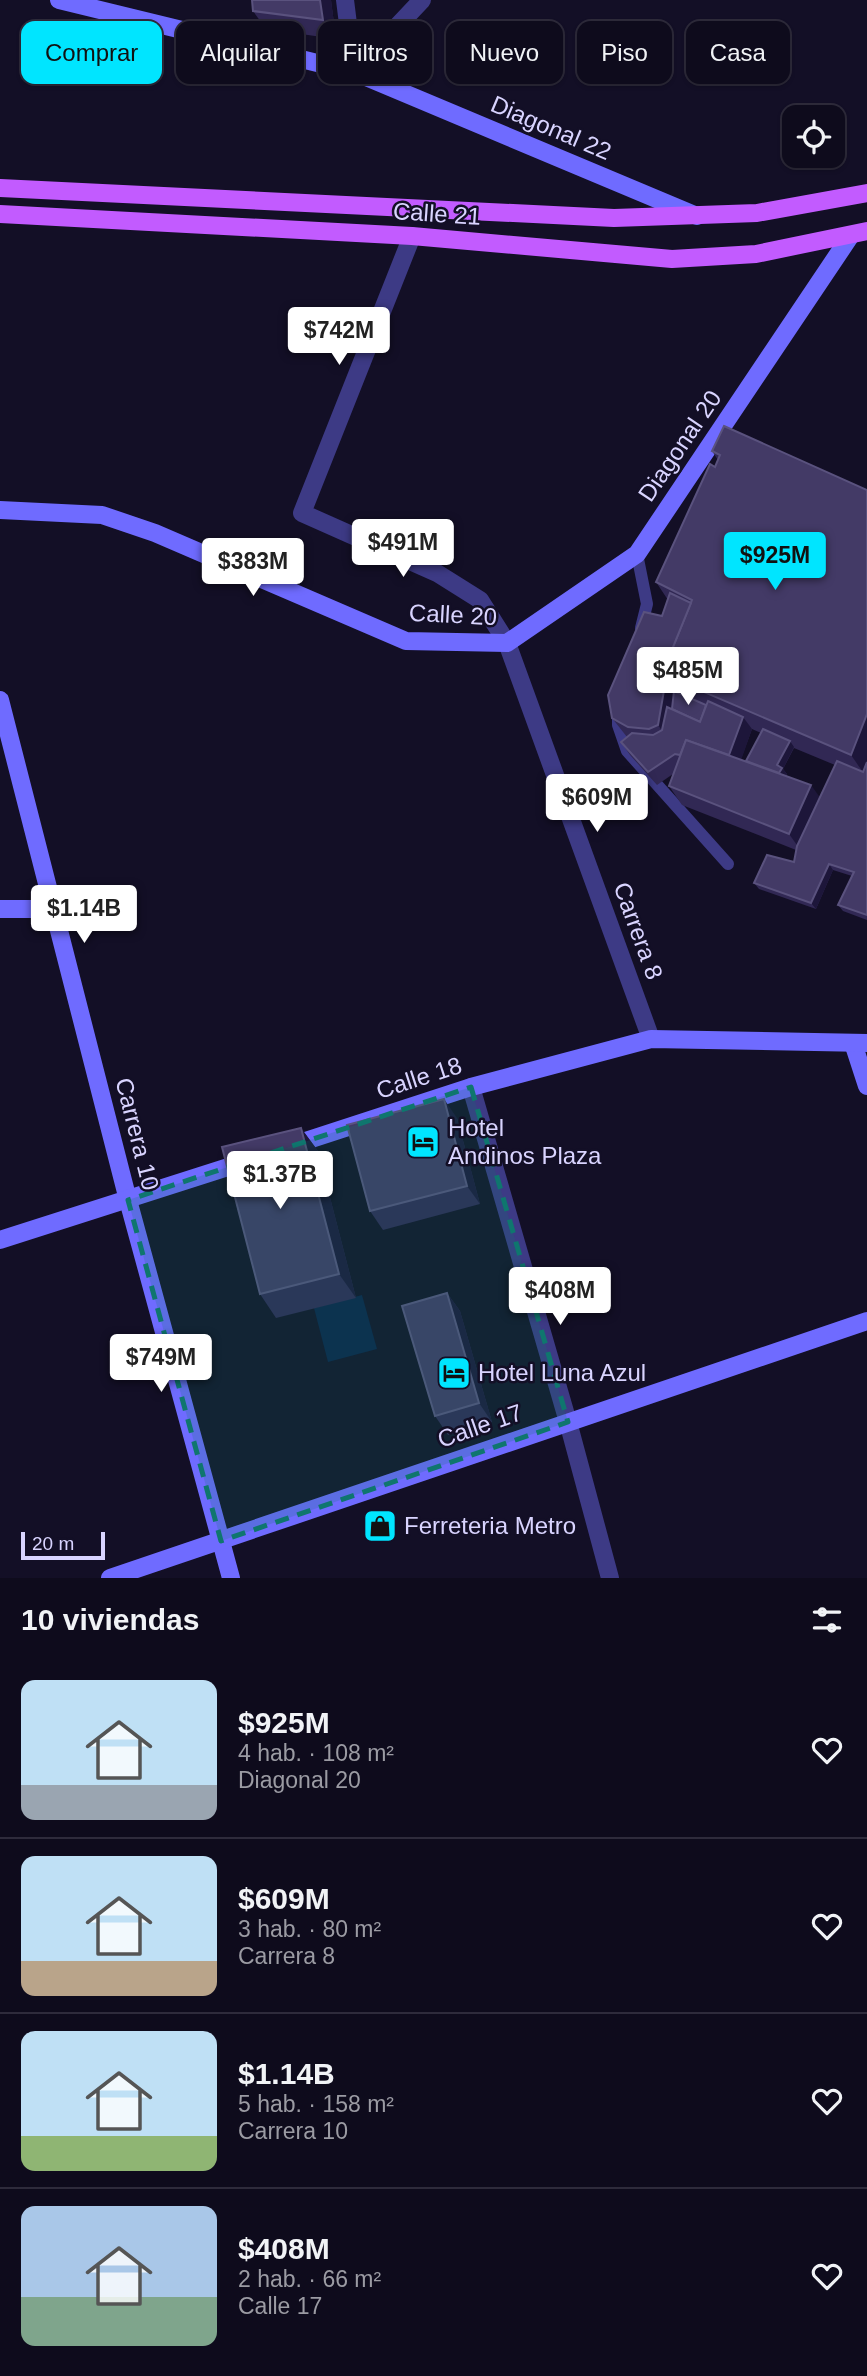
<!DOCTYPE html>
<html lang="es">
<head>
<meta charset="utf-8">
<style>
	body { margin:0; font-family:Arial,sans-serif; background:#171425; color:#f1f3f6; height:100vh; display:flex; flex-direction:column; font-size:26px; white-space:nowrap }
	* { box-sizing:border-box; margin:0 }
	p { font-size:23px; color:#9b9ba3 }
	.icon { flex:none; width:38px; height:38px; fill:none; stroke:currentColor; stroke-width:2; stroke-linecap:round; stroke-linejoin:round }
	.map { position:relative; height:1578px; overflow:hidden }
	.drawer { display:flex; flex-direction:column; background:#0e0b1c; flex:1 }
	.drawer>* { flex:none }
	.guide { position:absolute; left:21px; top:21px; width:826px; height:63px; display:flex; gap:14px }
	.controls { position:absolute; left:782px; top:105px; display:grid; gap:14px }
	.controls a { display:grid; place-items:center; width:63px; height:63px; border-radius:14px; background:#0e0b1c; box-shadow:0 2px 5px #0004,0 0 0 2px #2e2b3b; font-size:35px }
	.scale { position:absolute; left:21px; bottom:18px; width:84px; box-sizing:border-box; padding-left:7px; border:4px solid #d9d4ff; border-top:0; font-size:19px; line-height:24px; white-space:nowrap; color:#d9d4ff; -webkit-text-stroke:5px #130f26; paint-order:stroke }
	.price { position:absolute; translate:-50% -60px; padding:0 16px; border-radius:7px; background:#fff; color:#222; font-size:23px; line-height:46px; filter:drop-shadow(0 2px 4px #0008) }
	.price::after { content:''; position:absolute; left:50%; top:42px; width:21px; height:16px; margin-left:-10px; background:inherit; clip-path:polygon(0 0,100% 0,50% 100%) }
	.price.selected { background:#00e5ff; color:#111 }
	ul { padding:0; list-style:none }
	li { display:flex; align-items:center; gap:21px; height:175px; padding:0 21px }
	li+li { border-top:2px solid #2e2b3b }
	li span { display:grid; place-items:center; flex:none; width:196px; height:140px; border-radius:14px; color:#555 }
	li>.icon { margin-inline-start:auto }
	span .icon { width:84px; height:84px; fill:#fffc; stroke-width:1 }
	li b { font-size:30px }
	h2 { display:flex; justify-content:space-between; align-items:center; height:84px; padding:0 21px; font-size:30px }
	.chip { padding:0 24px; border-radius:14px; background:#0e0b1c; box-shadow:0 2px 5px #0004,0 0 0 2px #2e2b3b; font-size:24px; line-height:63px }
	.chip.selected { background:#00e5ff; color:#111 }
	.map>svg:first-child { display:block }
	.water { fill:#0c2248 }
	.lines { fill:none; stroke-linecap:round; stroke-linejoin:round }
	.lane { stroke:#3d3a85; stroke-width:12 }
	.street { stroke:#3d3a85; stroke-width:18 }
	.secondary { stroke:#6f6bff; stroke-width:18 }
	.primary { stroke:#c25bff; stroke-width:18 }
	.wall { fill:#312854; fill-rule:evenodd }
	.shaded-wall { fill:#1d163a }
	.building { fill:#433a66; stroke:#5a527e; stroke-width:2 }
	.marked { fill:#0f766e; fill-opacity:0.2; stroke:#0f766e; stroke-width:5; stroke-dasharray:14 9; stroke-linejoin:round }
	.labels { text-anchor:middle; stroke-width:5; stroke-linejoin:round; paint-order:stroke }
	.street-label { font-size:24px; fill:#d9d4ff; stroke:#130f26 }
	.poi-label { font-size:24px; fill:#d9d4ff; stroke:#130f26; text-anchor:start }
</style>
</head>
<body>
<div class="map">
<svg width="867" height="1578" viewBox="0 0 867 1578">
	<rect width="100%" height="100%" fill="#130f26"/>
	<polygon class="water" points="362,1295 377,1349 328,1362 314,1308"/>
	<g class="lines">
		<g class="lane">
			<polyline points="637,554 647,604 641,628"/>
			<polyline points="618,713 618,725 627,751 728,864"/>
		</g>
		<g class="street">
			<polyline points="345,0 354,72"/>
			<polyline points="354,72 422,0"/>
			<polyline points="412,236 302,513 437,573 480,600 507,643 651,1039"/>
			<polyline points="471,1087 568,1422 610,1578"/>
		</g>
		<g class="secondary">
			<polyline points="59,0 354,72 697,216"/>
			<polyline points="0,510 102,515 155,533 406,641 507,643 637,554 851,235"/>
			<polyline points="0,700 128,1200 231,1578"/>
			<polyline points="0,909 55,909"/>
			<polyline points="853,1043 867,1086"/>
			<polyline points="290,1146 471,1087 651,1039 867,1043"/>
			<polyline points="0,1240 250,1160"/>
			<polyline points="110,1578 867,1321"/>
		</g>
		<g class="primary">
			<polyline points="0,188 614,218 757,213 867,193"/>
			<polyline points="0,214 412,236 672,259 756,254 867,231"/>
		</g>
	</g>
	<g class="wall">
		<polygon points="252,0 331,0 336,39 266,29 253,11"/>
		<path d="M712 451 867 490V920L843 911 838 905 852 876 833 870 816 909 759 889 754 883 794 862 796 850 682 805 669 786 673 774 657 785 630 755 621 742 627 737 612 718 662 616 668 600 656 582 715 467 718 460ZM752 729 761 733 746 761 741 759ZM794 748 835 765 820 797 786 776 787 774 783 769Z"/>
		<polygon points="457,1118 480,1204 383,1230 370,1211"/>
		<polygon points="301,1128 318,1151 356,1298 276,1318 260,1294"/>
		<polygon points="447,1293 460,1311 492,1422 448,1435 435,1416"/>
	</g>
	<g class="shaded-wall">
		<polygon points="320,0 331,0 336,39 323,20"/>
		<polygon points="666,679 679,698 671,743 658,725"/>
		<polygon points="867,714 867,778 851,755"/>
		<polygon points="743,717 752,729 737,772 728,759"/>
		<polygon points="790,741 794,747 783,769 787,774 779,787 777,765"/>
		<polygon points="811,785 824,803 802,852 789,834"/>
		<polygon points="829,864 833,870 816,909 811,903"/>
		<polygon points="444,1099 457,1118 480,1204 467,1186"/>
		<polygon points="301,1128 318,1151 356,1298 339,1274"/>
		<polygon points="447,1293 460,1311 492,1422 479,1403"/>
	</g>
	<g class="building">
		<polygon points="252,0 320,0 323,20 253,11"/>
		<polygon points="724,426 867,490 867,714 851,755 662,674 692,600 656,582 710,464 715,467 720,455 712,451"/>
		<polygon points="670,593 691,603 662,674 666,679 658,725 649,729 628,727 612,718 608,695 644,612 662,616"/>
		<polygon points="674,691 706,705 700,722 672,709"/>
		<polygon points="708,701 743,717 729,755 686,740 680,755 675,754 648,772 621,742 632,733 653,735 662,730 667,707 700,722"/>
		<polygon points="763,729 790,741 777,765 782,768 779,773 746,761"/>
		<polygon points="686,740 811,785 789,834 669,786"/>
		<polygon points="837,761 863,772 867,762 867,915 838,905 854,872 829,864 811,903 754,883 767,855 794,862 797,846"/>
		<polygon points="444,1099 467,1186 370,1211 347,1125"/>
		<polygon points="301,1128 339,1274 260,1294 222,1147"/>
		<polygon points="447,1293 479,1403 435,1416 402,1306"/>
	</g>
	<path class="marked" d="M471 1087 568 1422 221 1541 128 1200Z"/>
	<defs>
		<symbol id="hotel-square" viewBox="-11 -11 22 22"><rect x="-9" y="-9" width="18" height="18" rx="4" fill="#00e5ff" stroke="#130f26"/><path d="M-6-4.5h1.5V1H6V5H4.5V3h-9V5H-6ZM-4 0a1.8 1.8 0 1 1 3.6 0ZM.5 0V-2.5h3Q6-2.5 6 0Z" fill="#111"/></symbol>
		<symbol id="shop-square" viewBox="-11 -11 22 22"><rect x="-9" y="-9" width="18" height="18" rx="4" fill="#00e5ff" stroke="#130f26"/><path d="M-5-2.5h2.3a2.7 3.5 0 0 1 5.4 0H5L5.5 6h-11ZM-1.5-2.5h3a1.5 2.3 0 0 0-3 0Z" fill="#111"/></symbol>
	</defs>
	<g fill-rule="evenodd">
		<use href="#hotel-square" x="404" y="1123" width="38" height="38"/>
		<use href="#hotel-square" x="435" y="1354" width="38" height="38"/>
		<use href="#shop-square" x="361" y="1507" width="38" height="38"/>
	</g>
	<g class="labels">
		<g class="street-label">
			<text transform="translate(551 128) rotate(23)" y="8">Diagonal 22</text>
			<text transform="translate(437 214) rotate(4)" y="8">Calle 21</text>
			<text transform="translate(680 446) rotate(-56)" y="8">Diagonal 20</text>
			<text transform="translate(453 615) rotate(3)" y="8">Calle 20</text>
			<text transform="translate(638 931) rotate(70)" y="8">Carrera 8</text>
			<text transform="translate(419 1078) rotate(-18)" y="8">Calle 18</text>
			<text transform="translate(137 1134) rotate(76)" y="8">Carrera 10</text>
			<text transform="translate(480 1426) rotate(-19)" y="8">Calle 17</text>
		</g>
		<g class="poi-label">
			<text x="448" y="1136">Hotel<tspan x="448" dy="28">Andinos Plaza</tspan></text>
			<text x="478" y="1381">Hotel Luna Azul</text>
			<text x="404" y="1534">Ferreteria Metro</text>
		</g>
	</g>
</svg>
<div class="controls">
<a><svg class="icon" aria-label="locate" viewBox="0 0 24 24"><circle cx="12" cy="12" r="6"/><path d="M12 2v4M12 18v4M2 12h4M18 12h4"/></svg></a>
</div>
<div class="scale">20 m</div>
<b class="price" style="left:339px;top:367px">$742M</b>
<b class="price" style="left:403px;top:579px">$491M</b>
<b class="price selected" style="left:775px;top:592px">$925M</b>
<b class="price" style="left:253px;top:598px">$383M</b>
<b class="price" style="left:688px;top:707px">$485M</b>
<b class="price" style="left:597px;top:834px">$609M</b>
<b class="price" style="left:84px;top:945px">$1.14B</b>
<b class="price" style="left:280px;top:1211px">$1.37B</b>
<b class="price" style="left:560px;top:1327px">$408M</b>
<b class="price" style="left:161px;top:1394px">$749M</b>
<div class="guide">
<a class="chip selected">Comprar</a>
<a class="chip">Alquilar</a>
<a class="chip">Filtros</a>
<a class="chip">Nuevo</a>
<a class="chip">Piso</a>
<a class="chip">Casa</a>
</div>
</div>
<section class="drawer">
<h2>10 viviendas<svg class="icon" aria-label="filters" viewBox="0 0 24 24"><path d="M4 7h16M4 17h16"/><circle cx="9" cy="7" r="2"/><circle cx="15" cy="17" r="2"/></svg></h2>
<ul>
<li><span style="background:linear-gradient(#bfe0f5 75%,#9aa5b1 0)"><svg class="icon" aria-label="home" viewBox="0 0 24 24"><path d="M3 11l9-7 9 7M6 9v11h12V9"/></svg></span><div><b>$925M</b><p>4 hab. · 108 m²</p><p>Diagonal 20</p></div><svg class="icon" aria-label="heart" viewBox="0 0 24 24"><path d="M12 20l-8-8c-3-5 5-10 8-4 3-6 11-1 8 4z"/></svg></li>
<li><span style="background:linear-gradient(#bfe0f5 75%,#b9a48a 0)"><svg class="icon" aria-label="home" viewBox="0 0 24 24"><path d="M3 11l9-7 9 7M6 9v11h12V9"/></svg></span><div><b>$609M</b><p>3 hab. · 80 m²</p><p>Carrera 8</p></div><svg class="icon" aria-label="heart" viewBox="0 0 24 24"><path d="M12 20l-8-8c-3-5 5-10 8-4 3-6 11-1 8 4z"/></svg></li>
<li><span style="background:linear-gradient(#bfe0f5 75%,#8fb573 0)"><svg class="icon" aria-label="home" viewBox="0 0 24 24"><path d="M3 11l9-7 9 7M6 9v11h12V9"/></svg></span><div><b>$1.14B</b><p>5 hab. · 158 m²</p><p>Carrera 10</p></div><svg class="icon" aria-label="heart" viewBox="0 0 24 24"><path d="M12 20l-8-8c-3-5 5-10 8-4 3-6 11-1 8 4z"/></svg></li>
<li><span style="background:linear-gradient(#a9c7e8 65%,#7fa58c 0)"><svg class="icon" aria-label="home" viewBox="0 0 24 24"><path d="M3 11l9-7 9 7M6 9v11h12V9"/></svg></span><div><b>$408M</b><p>2 hab. · 66 m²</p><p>Calle 17</p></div><svg class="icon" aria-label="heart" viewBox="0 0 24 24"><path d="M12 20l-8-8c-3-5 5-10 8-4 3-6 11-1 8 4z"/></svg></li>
</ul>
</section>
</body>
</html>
